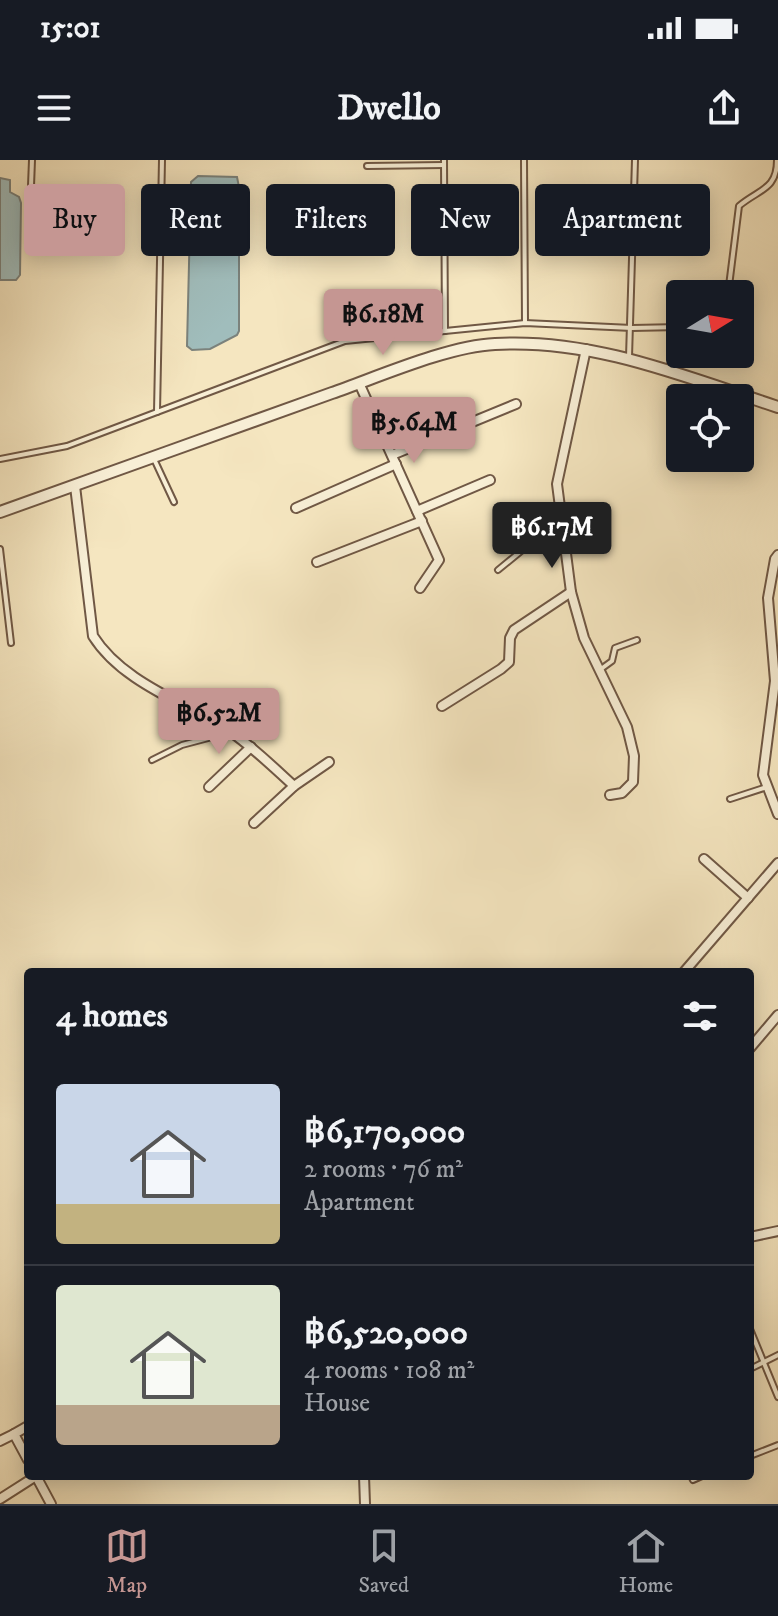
<!DOCTYPE html>
<html lang="en">
<head>
<meta charset="utf-8">
<style>
	body { margin:0; font-family:"IM FELL DW Pica",serif; background:#20242c; color:#f1f3f6; height:100vh; display:flex; flex-direction:column; font-size:30px; white-space:nowrap }
	* { box-sizing:border-box; margin:0 }
	p { font-size:26px; color:#9ea1a6 }
	.icon { flex:none; width:44px; height:44px; fill:none; stroke:currentColor; stroke-width:2; stroke-linecap:round; stroke-linejoin:round }
	.map { position:relative; flex:1; overflow:hidden }
	.drawer { position:absolute; left:24px; top:808px; width:730px; height:512px; display:flex; flex-direction:column; background:#171b24; border-radius:8px; box-shadow:0 4px 20px #0003 }
	.drawer>* { flex:none }
	.guide { position:absolute; left:24px; top:24px; width:730px; height:72px; display:flex; gap:16px }
	.needle { width:52px; rotate:79deg }
	.fabs { position:absolute; left:666px; top:120px; display:grid; gap:16px }
	.fabs a { display:grid; place-items:center; width:88px; height:88px; border-radius:8px; background:#171b24; box-shadow:0 4px 20px #0003; font-size:40px }
	.price { position:absolute; translate:-50% -68px; padding:0 18px; border-radius:8px; background:#c59692; color:#111; font-size:26px; line-height:52px; filter:drop-shadow(0 2px 4px #0008) }
	.price::after { content:''; position:absolute; left:50%; top:48px; width:24px; height:18px; margin-left:-12px; background:inherit; clip-path:polygon(0 0,100% 0,50% 100%) }
	.price.active { background:#222; color:#fff }
	ul { padding:0; list-style:none }
	li { display:flex; align-items:center; gap:24px; height:200px; padding:0 32px }
	li+li { border-top:2px solid #363941 }
	li span { display:grid; place-items:center; flex:none; width:224px; height:160px; border-radius:8px; color:#555 }
	li>.icon { margin-inline-start:auto }
	span .icon { width:96px; height:96px; fill:#fffc; stroke-width:1 }
	li b { font-size:34px }
	h2 { display:flex; justify-content:space-between; align-items:center; height:96px; padding:0 32px; font-size:34px }
	.tag { padding:0 28px; border-radius:8px; background:#171b24; box-shadow:0 4px 20px #0003; font-size:28px; line-height:72px }
	.tag.active { background:#c59692; color:#111 }
	.status { display:flex; justify-content:space-between; align-items:center; height:56px; padding:0 40px; background:#171b24; direction:ltr }
	.status svg { height:22px; fill:currentColor }
	header { display:flex; justify-content:space-between; align-items:center; height:104px; padding:0 32px; background:#171b24; font-size:36px; font-weight:700 }
	.tab-bar { display:flex; justify-content:space-around; align-items:center; height:112px; border-top:2px solid #363941; background:#171b24; font-size:22px; color:#9ea1a6 }
	.tab-bar a { display:grid; justify-items:center; gap:4px }
	.tab-bar .active { color:#c59692 }
	.map>svg:first-child { display:block }
	.water { fill:#a0bdbc; stroke:#7b827c; stroke-width:2 }
	.lines { fill:none; stroke-linecap:round; stroke-linejoin:round }
	.service-casing { stroke:#705845; stroke-width:8 }
	.minor-casing { stroke:#705845; stroke-width:12 }
	.tertiary-casing { stroke:#705845; stroke-width:14 }
	.service { stroke:#f8efd6; stroke-width:4 }
	.minor { stroke:#f8efd6; stroke-width:8 }
	.tertiary { stroke:#f8efd6; stroke-width:10 }
</style>
</head>
<body>
<div class="status"><b>15:01</b><svg viewBox="0 0 49 12"><path d="M0 12V9h3v3zM5 12V6h3v6zM10 12V3h3v9zM15 12V0h3v12zM26 1h20v11H26zM47 4h2v5h-2z"/></svg></div>
<header><svg class="icon" aria-label="menu" viewBox="0 0 24 24"><path d="M4 6h16M4 12h16M4 18h16"/></svg>Dwello<svg class="icon" aria-label="share" viewBox="0 0 24 24"><path d="M12 15V3M7 8l5-5 5 5M5 13v7h14v-7"/></svg></header>
<div class="map">
<svg width="778" height="1344" viewBox="0 0 778 1344">
	<rect width="100%" height="100%" fill="#f5e6c0"/>
	<filter id="stains"><feTurbulence type="fractalNoise" baseFrequency=".0025" numOctaves="4"/><feColorMatrix values="0 0 0 0 .2 0 0 0 0 .09 0 0 0 0 .02 0 0 0 .5 -.17"/></filter>
	<radialGradient id="worn" r=".72"><stop offset=".6" stop-color="#630" stop-opacity="0"/><stop offset="1" stop-color="#630" stop-opacity=".3"/></radialGradient>
	<g class="water">
		<polygon points="198,16 237,17 239,27 239,171 237,175 210,189 192,190 187,186 191,22"/>
		<polygon points="0,18 10,20 10,32 19,37 21,43 20,115 16,120 0,120"/>
	</g>
	<g class="lines">
		<defs>
			<g id="service">
				<polyline points="444,0 445,171"/>
				<polyline points="524,0 525,163"/>
				<polyline points="367,6 444,5"/>
				<polyline points="31,26 32,0"/>
				<path d="M728 134 739 46C759 29 777 30 777 0"/>
				<polyline points="629,197 635,0"/>
				<polyline points="157,252 162,0"/>
				<polyline points="0,299 67,286 345,181 525,163 632,168 680,167"/>
				<polyline points="154,299 174,342"/>
				<polyline points="0,389 11,483"/>
				<polyline points="498,410 559,360"/>
				<polyline points="601,509 612,501 615,488 637,480"/>
				<polyline points="152,600 182,585 216,576 224,568"/>
				<polyline points="730,639 767,627"/>
				<polyline points="750,1169 778,1237"/>
				<polyline points="750,1209 778,1195"/>
				<polyline points="750,1296 778,1285"/>
				<polyline points="691,1316 693,1320 702,1316"/>
			</g>
			<g id="minor">
				<polyline points="586,189 557,324 571,432 584,478 627,567 634,596 633,622 622,633 610,635"/>
				<polyline points="359,223 439,400 420,428"/>
				<polyline points="392,295 516,244"/>
				<path d="M75 326 93 476C122 522 183 542 228 570 252 586 273 607 294 626"/>
				<polyline points="296,348 396,304"/>
				<polyline points="417,351 490,320"/>
				<polyline points="778,395 775,399 768,438 775,521 763,615 778,654"/>
				<polyline points="317,402 422,361"/>
				<polyline points="442,546 501,509 509,502 510,478 514,470 571,432"/>
				<polyline points="209,627 251,587"/>
				<polyline points="254,663 294,626 329,602"/>
				<polyline points="704,699 748,738"/>
				<polyline points="684,812 778,703"/>
				<polyline points="750,888 778,855"/>
				<polyline points="750,1077 778,1071"/>
				<polyline points="28,1266 14,1274 28,1300"/>
				<polyline points="0,1281 14,1274"/>
				<polyline points="36,1316 51,1344"/>
				<polyline points="364,1316 365,1344"/>
				<polyline points="0,1339 36,1316"/>
			</g>
			<path id="tertiary" d="M0 352C111 313 221 272 332 233 378 217 448 186 495 184 593 178 686 217 778 247"/>
		</defs>
		<use href="#service" class="service-casing"/>
		<use href="#minor" class="minor-casing"/>
		<use href="#tertiary" class="tertiary-casing"/>
		<use href="#service" class="service"/>
		<use href="#minor" class="minor"/>
		<use href="#tertiary" class="tertiary"/>
	</g>
	<rect width="100%" height="100%" filter="url(#stains)"/>
	<rect width="100%" height="100%" fill="url(#worn)"/>
</svg>
<div class="fabs">
<a><svg class="needle" viewBox="-14 -14 28 28"><path d="M0-13l5 13h-10z" fill="#e53935"/><path d="M0 13l5-13h-10z" fill="#9ea1a6"/></svg></a>
<a><svg class="icon" aria-label="locate" viewBox="0 0 24 24"><circle cx="12" cy="12" r="6"/><path d="M12 2v4M12 18v4M2 12h4M18 12h4"/></svg></a>
</div>
<b class="price" style="left:383px;top:197px">฿6.18M</b>
<b class="price" style="left:414px;top:305px">฿5.64M</b>
<b class="price active" style="left:552px;top:410px">฿6.17M</b>
<b class="price" style="left:219px;top:596px">฿6.52M</b>
<div class="guide">
<a class="tag active">Buy</a>
<a class="tag">Rent</a>
<a class="tag">Filters</a>
<a class="tag">New</a>
<a class="tag">Apartment</a>
</div>
<section class="drawer">
<h2>4 homes<svg class="icon" aria-label="filters" viewBox="0 0 24 24"><path d="M4 7h16M4 17h16"/><circle cx="9" cy="7" r="2"/><circle cx="15" cy="17" r="2"/></svg></h2>
<ul>
<li><span style="background:linear-gradient(#c9d6e8 75%,#c2b280 0)"><svg class="icon" aria-label="home" viewBox="0 0 24 24"><path d="M3 11l9-7 9 7M6 9v11h12V9"/></svg></span><div><b>฿6,170,000</b><p>2 rooms · 76 m²</p><p>Apartment</p></div></li>
<li><span style="background:linear-gradient(#dfe7d0 75%,#b9a48a 0)"><svg class="icon" aria-label="home" viewBox="0 0 24 24"><path d="M3 11l9-7 9 7M6 9v11h12V9"/></svg></span><div><b>฿6,520,000</b><p>4 rooms · 108 m²</p><p>House</p></div></li>
</ul>
</section>
</div>
<nav class="tab-bar">
<a class="active"><svg class="icon" aria-label="map" viewBox="0 0 24 24"><path d="M3 6l6-2 6 2 6-2v14l-6 2-6-2-6 2zM9 4v14M15 6v14"/></svg>Map</a>
<a><svg class="icon" aria-label="saved" viewBox="0 0 24 24"><path d="M7 4h10v16l-5-4-5 4z"/></svg>Saved</a>
<a><svg class="icon" aria-label="home" viewBox="0 0 24 24"><path d="M3 11l9-7 9 7M6 9v11h12V9"/></svg>Home</a>
</nav>
</body>
</html>
